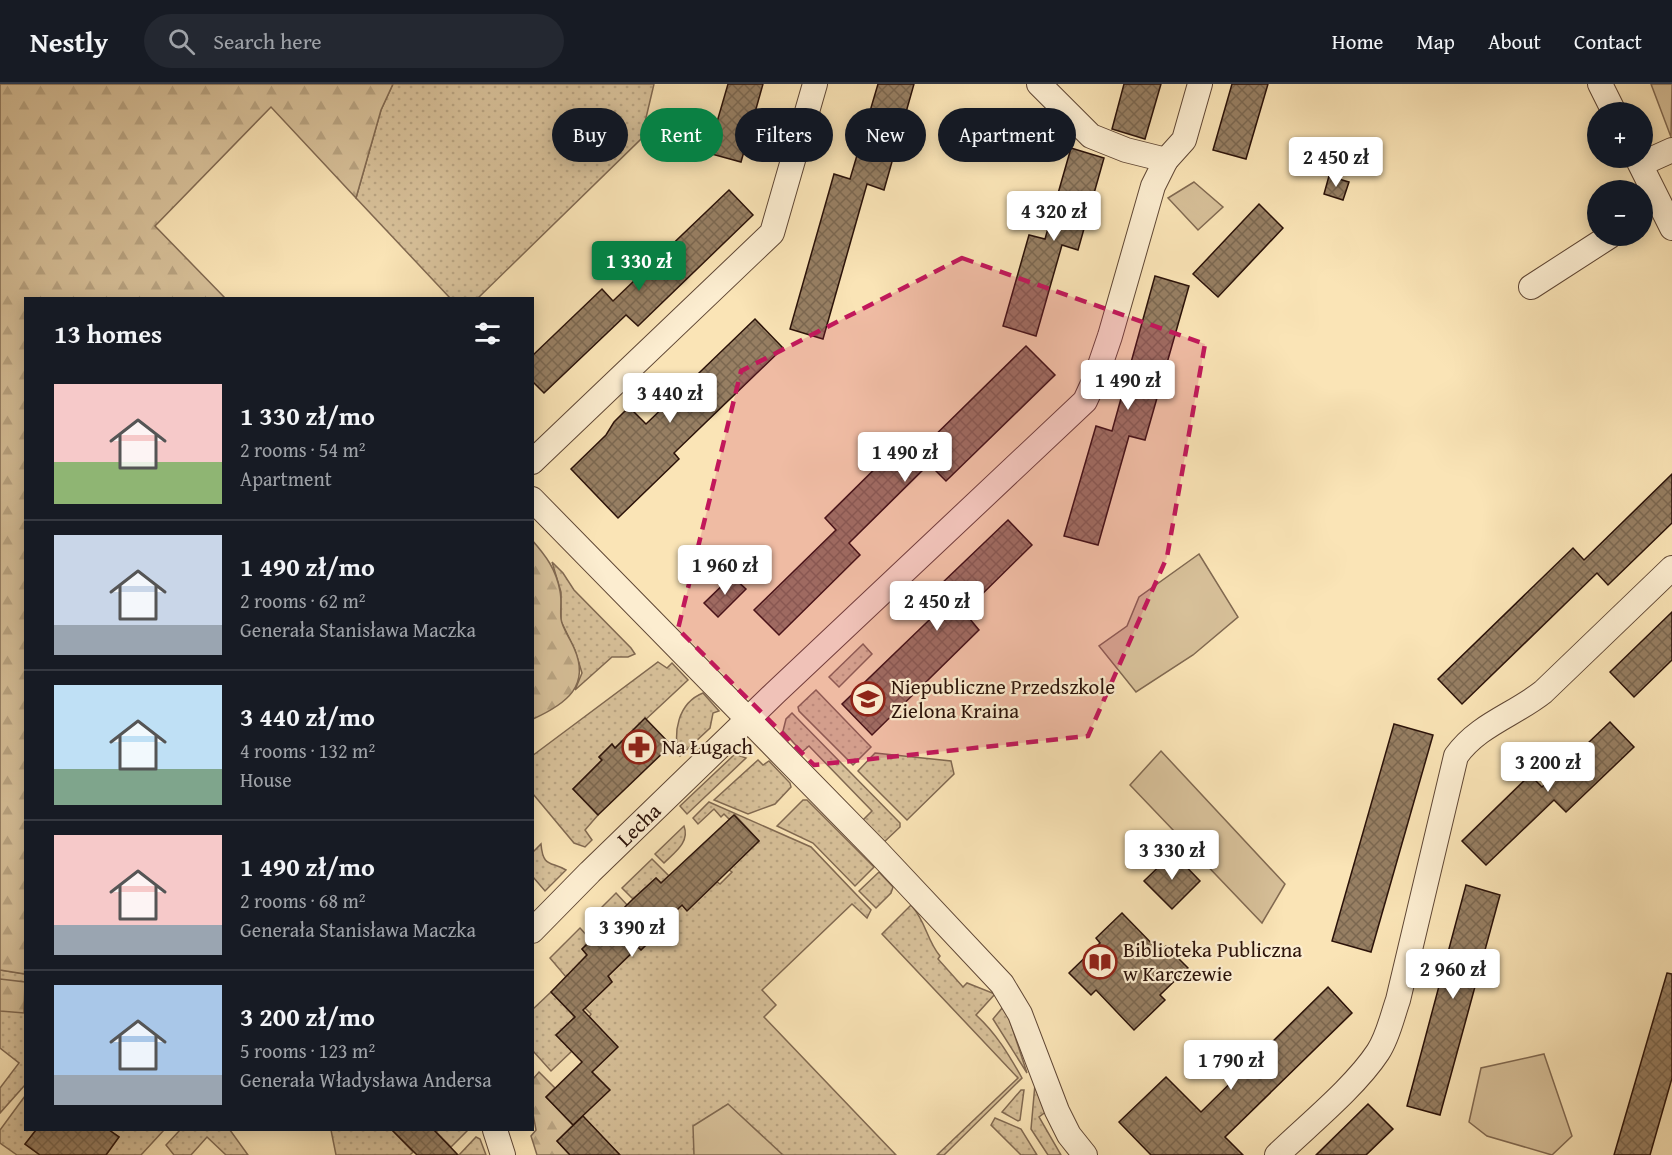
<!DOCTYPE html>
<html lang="en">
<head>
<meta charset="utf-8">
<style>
	body { margin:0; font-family:"Gentium Book Plus",serif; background:#242831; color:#f1f3f6; height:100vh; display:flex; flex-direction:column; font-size:22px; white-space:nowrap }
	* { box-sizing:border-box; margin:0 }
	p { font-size:20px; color:#9ea1a6 }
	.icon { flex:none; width:33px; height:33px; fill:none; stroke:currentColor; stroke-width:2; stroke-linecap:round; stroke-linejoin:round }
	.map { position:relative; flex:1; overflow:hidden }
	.side { position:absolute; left:24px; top:213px; width:510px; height:834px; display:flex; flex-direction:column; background:#171b24; border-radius:0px; box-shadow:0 3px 15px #0003 }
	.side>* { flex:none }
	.top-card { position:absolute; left:552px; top:24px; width:570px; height:54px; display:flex; gap:12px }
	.fabs { position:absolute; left:1587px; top:18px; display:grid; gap:12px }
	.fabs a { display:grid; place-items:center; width:66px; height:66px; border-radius:50%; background:#171b24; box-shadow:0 3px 15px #0003; font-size:30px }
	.price { position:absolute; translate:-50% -51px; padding:0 14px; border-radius:6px; background:#fff; color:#222; font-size:20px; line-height:39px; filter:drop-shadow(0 2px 3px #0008) }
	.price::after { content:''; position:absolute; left:50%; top:36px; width:18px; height:14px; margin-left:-9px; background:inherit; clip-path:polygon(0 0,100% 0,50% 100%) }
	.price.selected { background:#0b8043; color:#fff }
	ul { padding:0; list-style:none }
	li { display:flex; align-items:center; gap:18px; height:150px; padding:0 30px }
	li+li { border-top:2px solid #363941 }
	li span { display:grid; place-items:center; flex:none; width:168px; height:120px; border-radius:0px; color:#555 }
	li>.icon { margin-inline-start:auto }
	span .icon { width:72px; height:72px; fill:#fffc; stroke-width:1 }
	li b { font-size:26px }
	h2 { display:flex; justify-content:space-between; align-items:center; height:72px; padding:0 30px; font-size:26px }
	.chip { padding:0 21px; border-radius:27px; background:#171b24; box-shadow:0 3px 15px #0003; font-size:21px; line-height:54px }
	.chip.selected { background:#0b8043; color:#fff }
	header { display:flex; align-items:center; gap:36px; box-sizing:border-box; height:84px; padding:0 30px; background:#171b24; border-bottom:2px solid #363941 }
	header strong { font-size:28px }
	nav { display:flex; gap:33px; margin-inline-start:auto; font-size:21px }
	.search { width:420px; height:54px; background:#242831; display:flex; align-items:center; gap:15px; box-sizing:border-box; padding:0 21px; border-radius:33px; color:#9ea1a6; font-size:22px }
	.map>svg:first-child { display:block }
	.grass { fill:url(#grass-dots); stroke:#816951; stroke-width:1.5 }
	.forest { fill:url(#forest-firs); stroke:#816951; stroke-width:1.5 }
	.park { fill:#d7c099; stroke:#816951; stroke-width:1.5 }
	.building { fill:url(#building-cross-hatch); stroke:#2b1209; stroke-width:1.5 }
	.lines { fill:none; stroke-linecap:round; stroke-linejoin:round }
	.minor-casing { stroke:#5f4634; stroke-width:26 }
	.minor { stroke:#fcedd0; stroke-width:24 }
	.marked { fill:#c2185b; fill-opacity:0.2; stroke:#c2185b; stroke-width:4.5; stroke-dasharray:12 8; stroke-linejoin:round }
	.labels { text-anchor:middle; stroke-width:4.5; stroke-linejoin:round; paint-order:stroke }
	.poi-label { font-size:21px; fill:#2b1209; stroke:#fcedd0; text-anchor:start }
	.street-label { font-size:21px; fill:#2b1209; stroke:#fcedd0 }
</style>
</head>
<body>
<header>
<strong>Nestly</strong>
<div class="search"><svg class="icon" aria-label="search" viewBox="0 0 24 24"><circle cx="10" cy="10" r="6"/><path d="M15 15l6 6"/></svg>Search here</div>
<nav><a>Home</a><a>Map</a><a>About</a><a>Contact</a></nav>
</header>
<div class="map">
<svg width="1672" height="1071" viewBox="0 0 1672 1071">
	<defs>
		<pattern id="grass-dots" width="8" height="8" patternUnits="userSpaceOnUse" patternTransform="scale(1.5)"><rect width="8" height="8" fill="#d7c099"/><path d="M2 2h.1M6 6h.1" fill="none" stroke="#b9a482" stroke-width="1.8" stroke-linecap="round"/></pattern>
		<pattern id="forest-firs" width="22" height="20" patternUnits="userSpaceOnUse" patternTransform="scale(1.5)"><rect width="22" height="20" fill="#d7c099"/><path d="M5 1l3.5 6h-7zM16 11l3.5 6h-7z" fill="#b9a482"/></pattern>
		<pattern id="building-cross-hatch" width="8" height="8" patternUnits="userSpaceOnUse" patternTransform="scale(1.5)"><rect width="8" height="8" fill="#977f63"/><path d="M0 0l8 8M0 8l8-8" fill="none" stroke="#7b6750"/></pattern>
	</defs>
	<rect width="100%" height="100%" fill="#fae4b6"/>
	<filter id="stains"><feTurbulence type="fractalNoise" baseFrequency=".00333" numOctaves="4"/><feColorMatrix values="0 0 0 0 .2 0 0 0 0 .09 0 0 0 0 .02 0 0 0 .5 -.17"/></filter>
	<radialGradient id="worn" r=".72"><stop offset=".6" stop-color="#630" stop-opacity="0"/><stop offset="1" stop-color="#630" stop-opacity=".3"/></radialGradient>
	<g class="grass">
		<polygon points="393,0 654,0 641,55 478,214 450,214 356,114 381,26"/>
		<polygon points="552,478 563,489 574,506 631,564 635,570 628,573 612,573 575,606 582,589 575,566 561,537 561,508"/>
		<polygon points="863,560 872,570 839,603 829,593"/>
		<polygon points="658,578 667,584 672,579 688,596 615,664 612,661 599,673 602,676 573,705 598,731 585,746 592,756 585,763 574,759 533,710 532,672"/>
		<polygon points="816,606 871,663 853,681 799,627 798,623"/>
		<path d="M703 609 719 627 713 629 710 644 680 672C672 649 678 619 703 609Z"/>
		<polygon points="792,629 900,739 900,743 882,760 860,739 872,727 809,662 802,668 783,647 786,635"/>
		<polygon points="875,669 951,677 954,690 907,736 858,687"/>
		<polygon points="735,670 746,674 687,730 680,722"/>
		<polygon points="758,676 763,681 769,677 790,699 791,703 775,720 748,730 714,716"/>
		<polygon points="803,716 807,716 874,783 855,802 813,759 777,742"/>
		<polygon points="709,718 811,763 871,826 867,834 852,820 762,906 776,921 764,933 896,1071 620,1071 582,1032 609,1006 592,988 589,933 591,930 585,924 612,898 608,892 638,863 641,866 654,854 652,850 682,821 687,826 717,798 720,800 732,788 729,786 759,757 735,731 729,735 724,730 721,733 714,725 698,740 693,734"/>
		<path d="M684 742C690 758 675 768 664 779L655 770Z"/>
		<path d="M541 760C543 784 551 777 566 786L545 807 533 793V768Z"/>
		<polygon points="652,775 669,792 661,799 656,794 633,815 622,804"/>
		<polygon points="879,788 893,803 891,809 876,824 859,807"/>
		<polygon points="616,809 628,822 598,850 587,838"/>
		<path d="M911 821C927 839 926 855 940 872L938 875 963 903 967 899 995 910 976 931C996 949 1009 971 1022 994L944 1071H937L1018 994 882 850Z"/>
		<polygon points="580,844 591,856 582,865 587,871 566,893 550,874"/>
		<polygon points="0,886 26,890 25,1001 0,1029 0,1004 19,979 0,964"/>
		<polygon points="551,908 575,933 556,951 572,967 551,987 533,967 533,925"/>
		<polygon points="1003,923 1007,928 1027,989 993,935"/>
		<polygon points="1035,1000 1047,1027 1039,1033 1061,1071 1048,1071 1031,1045"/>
		<polygon points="1021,1006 1024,1006 1020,1036 1018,1037 1002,1028"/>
		<polygon points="25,1012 26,1046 36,1046 25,1060 40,1071 17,1071 0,1059 0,1046"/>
		<polygon points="995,1034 1021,1045 1037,1071 1021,1071 991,1041"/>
		<polygon points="109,1046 164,1046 141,1071 106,1071 119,1053"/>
		<polygon points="180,1046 230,1046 248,1071 226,1071 207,1053 191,1071 174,1071 166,1061"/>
		<polygon points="331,1046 392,1046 413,1068 410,1071 336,1071"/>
		<polygon points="439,1046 468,1046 451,1063 436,1048"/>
		<polygon points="476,1053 480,1055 486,1071 459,1071"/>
	</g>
	<g class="forest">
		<polygon points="0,0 393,0 381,26 356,114 271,23 155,142 225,214 26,214 25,890 0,886"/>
		<path d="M532 456C546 472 556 485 560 507 562 516 560 526 561 535 562 544 570 554 574 564 591 602 566 620 533 635Z"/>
		<polygon points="0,895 25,898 24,929 0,927"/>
		<polygon points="539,988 555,1004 546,1013 573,1041 557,1057 570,1071 537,1071 531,1052 536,1046 533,1030 533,995"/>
	</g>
	<g class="park">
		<polygon points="1651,0 1672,0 1671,53"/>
		<polygon points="1194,98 1223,123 1198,146 1168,114"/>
		<polygon points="1199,470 1238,533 1193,571 1136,608 1099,562 1127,542 1139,513"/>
		<polygon points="1161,667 1285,800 1262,839 1130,701"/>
		<polygon points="1544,970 1572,1052 1552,1071 1487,1052 1469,1038 1481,984"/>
		<polygon points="728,1020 783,1071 694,1071 693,1042"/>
	</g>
	<g class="building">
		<polygon points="728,0 763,0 741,78 708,69"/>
		<polygon points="878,0 914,0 884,106 867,100 823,255 790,245 834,90 850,95"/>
		<polygon points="1124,0 1161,0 1145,55 1112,45"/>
		<polygon points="1232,0 1268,0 1246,75 1213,66"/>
		<polygon points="1071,64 1104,74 1078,166 1062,161 1036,252 1003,242 1029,151 1045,155"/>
		<polygon points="1329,92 1349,98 1343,116 1324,110"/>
		<polygon points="729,106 753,131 638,242 626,231 544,309 532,297 532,272 602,205 613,217"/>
		<polygon points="1259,120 1283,144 1218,213 1193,190"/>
		<polygon points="1155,192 1189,202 1145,356 1129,352 1098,461 1064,452 1096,342 1112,347"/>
		<polygon points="755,235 783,264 674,369 679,375 618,434 571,385 606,351 614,338 629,323 646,340"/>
		<polygon points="1026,262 1055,291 946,397 923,374 929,380 849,459 860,471 779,551 754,526 836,446 825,434 905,355 918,368"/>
		<polygon points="1672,390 1672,439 1608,501 1597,489 1462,620 1438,595 1573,464 1584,476"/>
		<polygon points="1008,436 1032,461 964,528 979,546 872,651 842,620 951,515 939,502"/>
		<polygon points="732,492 746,505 718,533 704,519"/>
		<polygon points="1672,528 1672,576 1634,613 1610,588"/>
		<polygon points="645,634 671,661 598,731 573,705 602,676 599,673 612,660 615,664"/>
		<polygon points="1610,638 1634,663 1566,728 1554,716 1486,781 1462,757 1530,691 1542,703"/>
		<polygon points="1394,640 1433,651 1371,868 1332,857"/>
		<polygon points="734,731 759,757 687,827 682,821 652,850 654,853 641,866 638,863 608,892 612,898 583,926 618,963 592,988 610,1006 573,1041 546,1013 582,978 556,951 575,933 551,908 587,871 582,865 633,815 656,794 661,799"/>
		<polygon points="1173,769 1200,797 1172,825 1144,797"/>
		<polygon points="1466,801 1500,811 1440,1031 1407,1022"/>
		<polygon points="1122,829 1160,868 1166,862 1188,884 1160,911 1165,916 1134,946 1096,906 1091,911 1069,889 1100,859 1096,854"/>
		<polygon points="1667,889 1672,890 1672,994 1650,1071 1614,1071"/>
		<polygon points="1328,903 1352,929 1225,1053 1243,1071 1151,1071 1119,1038 1166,993 1201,1028"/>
		<polygon points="1368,1020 1393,1045 1366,1071 1316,1071"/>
		<polygon points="583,1032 620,1071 570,1071 557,1057"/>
		<polygon points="36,1046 109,1046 119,1053 106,1071 40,1071 25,1060"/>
		<polygon points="392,1046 434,1046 458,1071 417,1071"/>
	</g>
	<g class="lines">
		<defs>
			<g id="minor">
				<polyline points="1039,0 1091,52 1126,66 1166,76"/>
				<polyline points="1600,0 1614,28"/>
				<polyline points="1637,74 1672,144"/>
				<polyline points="1641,80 1672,66"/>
				<polyline points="1531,203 1610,152"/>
				<polyline points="532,378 772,149 815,0"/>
				<polyline points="532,415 878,768 1002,900 1020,930 1057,1027 1069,1051 1085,1071"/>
				<polyline points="532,847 590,788 775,609 1085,317 1096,293 1110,252 1153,102 1166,76 1184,56 1200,0"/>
				<polyline points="495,1046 503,1071"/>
				<path d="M1277 1071C1308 1041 1355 1003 1378 968 1388 953 1392 933 1398 916L1456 672C1478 641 1514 631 1543 608L1672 484"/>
			</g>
		</defs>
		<use href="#minor" class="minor-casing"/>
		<use href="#minor" class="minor"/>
	</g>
	<path class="marked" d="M962 174 1205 260 1167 473 1088 652 814 681 678 545 741 287Z"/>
	<defs>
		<symbol id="school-ring" viewBox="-11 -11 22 22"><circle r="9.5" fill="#fcedd0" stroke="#8f2418" stroke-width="1.5"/><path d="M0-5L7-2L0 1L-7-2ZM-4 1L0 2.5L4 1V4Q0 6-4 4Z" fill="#8f2418"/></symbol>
		<symbol id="pharmacy-ring" viewBox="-11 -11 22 22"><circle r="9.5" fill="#fcedd0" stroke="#8f2418" stroke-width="1.5"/><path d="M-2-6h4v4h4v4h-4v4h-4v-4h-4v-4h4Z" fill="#8f2418"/></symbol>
		<symbol id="library-ring" viewBox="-11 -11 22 22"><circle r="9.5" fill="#fcedd0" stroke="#8f2418" stroke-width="1.5"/><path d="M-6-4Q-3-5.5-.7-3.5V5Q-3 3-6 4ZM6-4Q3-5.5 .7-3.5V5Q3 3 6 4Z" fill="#8f2418"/></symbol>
	</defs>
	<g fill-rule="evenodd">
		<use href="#school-ring" x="849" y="596" width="38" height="38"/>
		<use href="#pharmacy-ring" x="620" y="644" width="38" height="38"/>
		<use href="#library-ring" x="1081" y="859" width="38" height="38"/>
	</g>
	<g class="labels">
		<g class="poi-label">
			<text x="891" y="610">Niepubliczne Przedszkole<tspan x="891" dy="24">Zielona Kraina</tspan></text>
			<text x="662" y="670">Na Ługach</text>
			<text x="1123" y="873">Biblioteka Publiczna<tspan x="1123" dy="24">w Karczewie</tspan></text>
		</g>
		<g class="street-label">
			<text transform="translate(639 741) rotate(-44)" y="7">Lecha</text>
		</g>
	</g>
	<rect width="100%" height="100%" filter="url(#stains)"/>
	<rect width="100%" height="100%" fill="url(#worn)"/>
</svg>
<div class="fabs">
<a>+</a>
<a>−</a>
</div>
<b class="price" style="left:1336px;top:104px">2 450 zł</b>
<b class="price" style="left:1054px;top:158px">4 320 zł</b>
<b class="price selected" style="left:639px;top:208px">1 330 zł</b>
<b class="price" style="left:1128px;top:327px">1 490 zł</b>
<b class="price" style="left:670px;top:340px">3 440 zł</b>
<b class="price" style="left:905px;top:399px">1 490 zł</b>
<b class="price" style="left:725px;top:512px">1 960 zł</b>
<b class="price" style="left:937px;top:548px">2 450 zł</b>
<b class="price" style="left:1548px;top:709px">3 200 zł</b>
<b class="price" style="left:1172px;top:797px">3 330 zł</b>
<b class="price" style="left:632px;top:874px">3 390 zł</b>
<b class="price" style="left:1453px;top:916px">2 960 zł</b>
<b class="price" style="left:1231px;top:1007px">1 790 zł</b>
<div class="top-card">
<a class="chip">Buy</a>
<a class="chip selected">Rent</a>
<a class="chip">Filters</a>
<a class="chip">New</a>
<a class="chip">Apartment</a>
</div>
<section class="side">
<h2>13 homes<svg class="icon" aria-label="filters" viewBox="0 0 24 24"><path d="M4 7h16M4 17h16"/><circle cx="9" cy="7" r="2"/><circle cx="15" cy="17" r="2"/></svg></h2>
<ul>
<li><span style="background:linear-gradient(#f6c9c9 65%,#8fb573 0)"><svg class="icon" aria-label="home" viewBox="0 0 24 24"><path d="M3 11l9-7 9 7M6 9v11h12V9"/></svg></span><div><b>1 330 zł/mo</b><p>2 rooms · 54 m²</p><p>Apartment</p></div></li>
<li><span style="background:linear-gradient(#c9d6e8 75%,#9aa5b1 0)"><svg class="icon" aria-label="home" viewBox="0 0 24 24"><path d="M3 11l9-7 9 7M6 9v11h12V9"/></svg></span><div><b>1 490 zł/mo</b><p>2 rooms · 62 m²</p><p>Generała Stanisława Maczka</p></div></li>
<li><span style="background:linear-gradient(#bfe0f5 70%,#7fa58c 0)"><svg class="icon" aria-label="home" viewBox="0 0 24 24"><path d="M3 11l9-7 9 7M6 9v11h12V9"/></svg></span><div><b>3 440 zł/mo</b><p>4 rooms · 132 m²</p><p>House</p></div></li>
<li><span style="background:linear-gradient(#f6c9c9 75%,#9aa5b1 0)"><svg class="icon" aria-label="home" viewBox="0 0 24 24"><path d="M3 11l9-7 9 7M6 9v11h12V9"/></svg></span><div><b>1 490 zł/mo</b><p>2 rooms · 68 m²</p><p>Generała Stanisława Maczka</p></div></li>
<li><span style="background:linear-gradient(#a9c7e8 75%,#9aa5b1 0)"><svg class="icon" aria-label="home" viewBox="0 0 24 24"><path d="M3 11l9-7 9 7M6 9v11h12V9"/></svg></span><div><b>3 200 zł/mo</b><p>5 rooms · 123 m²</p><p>Generała Władysława Andersa</p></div></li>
</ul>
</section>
</div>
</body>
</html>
